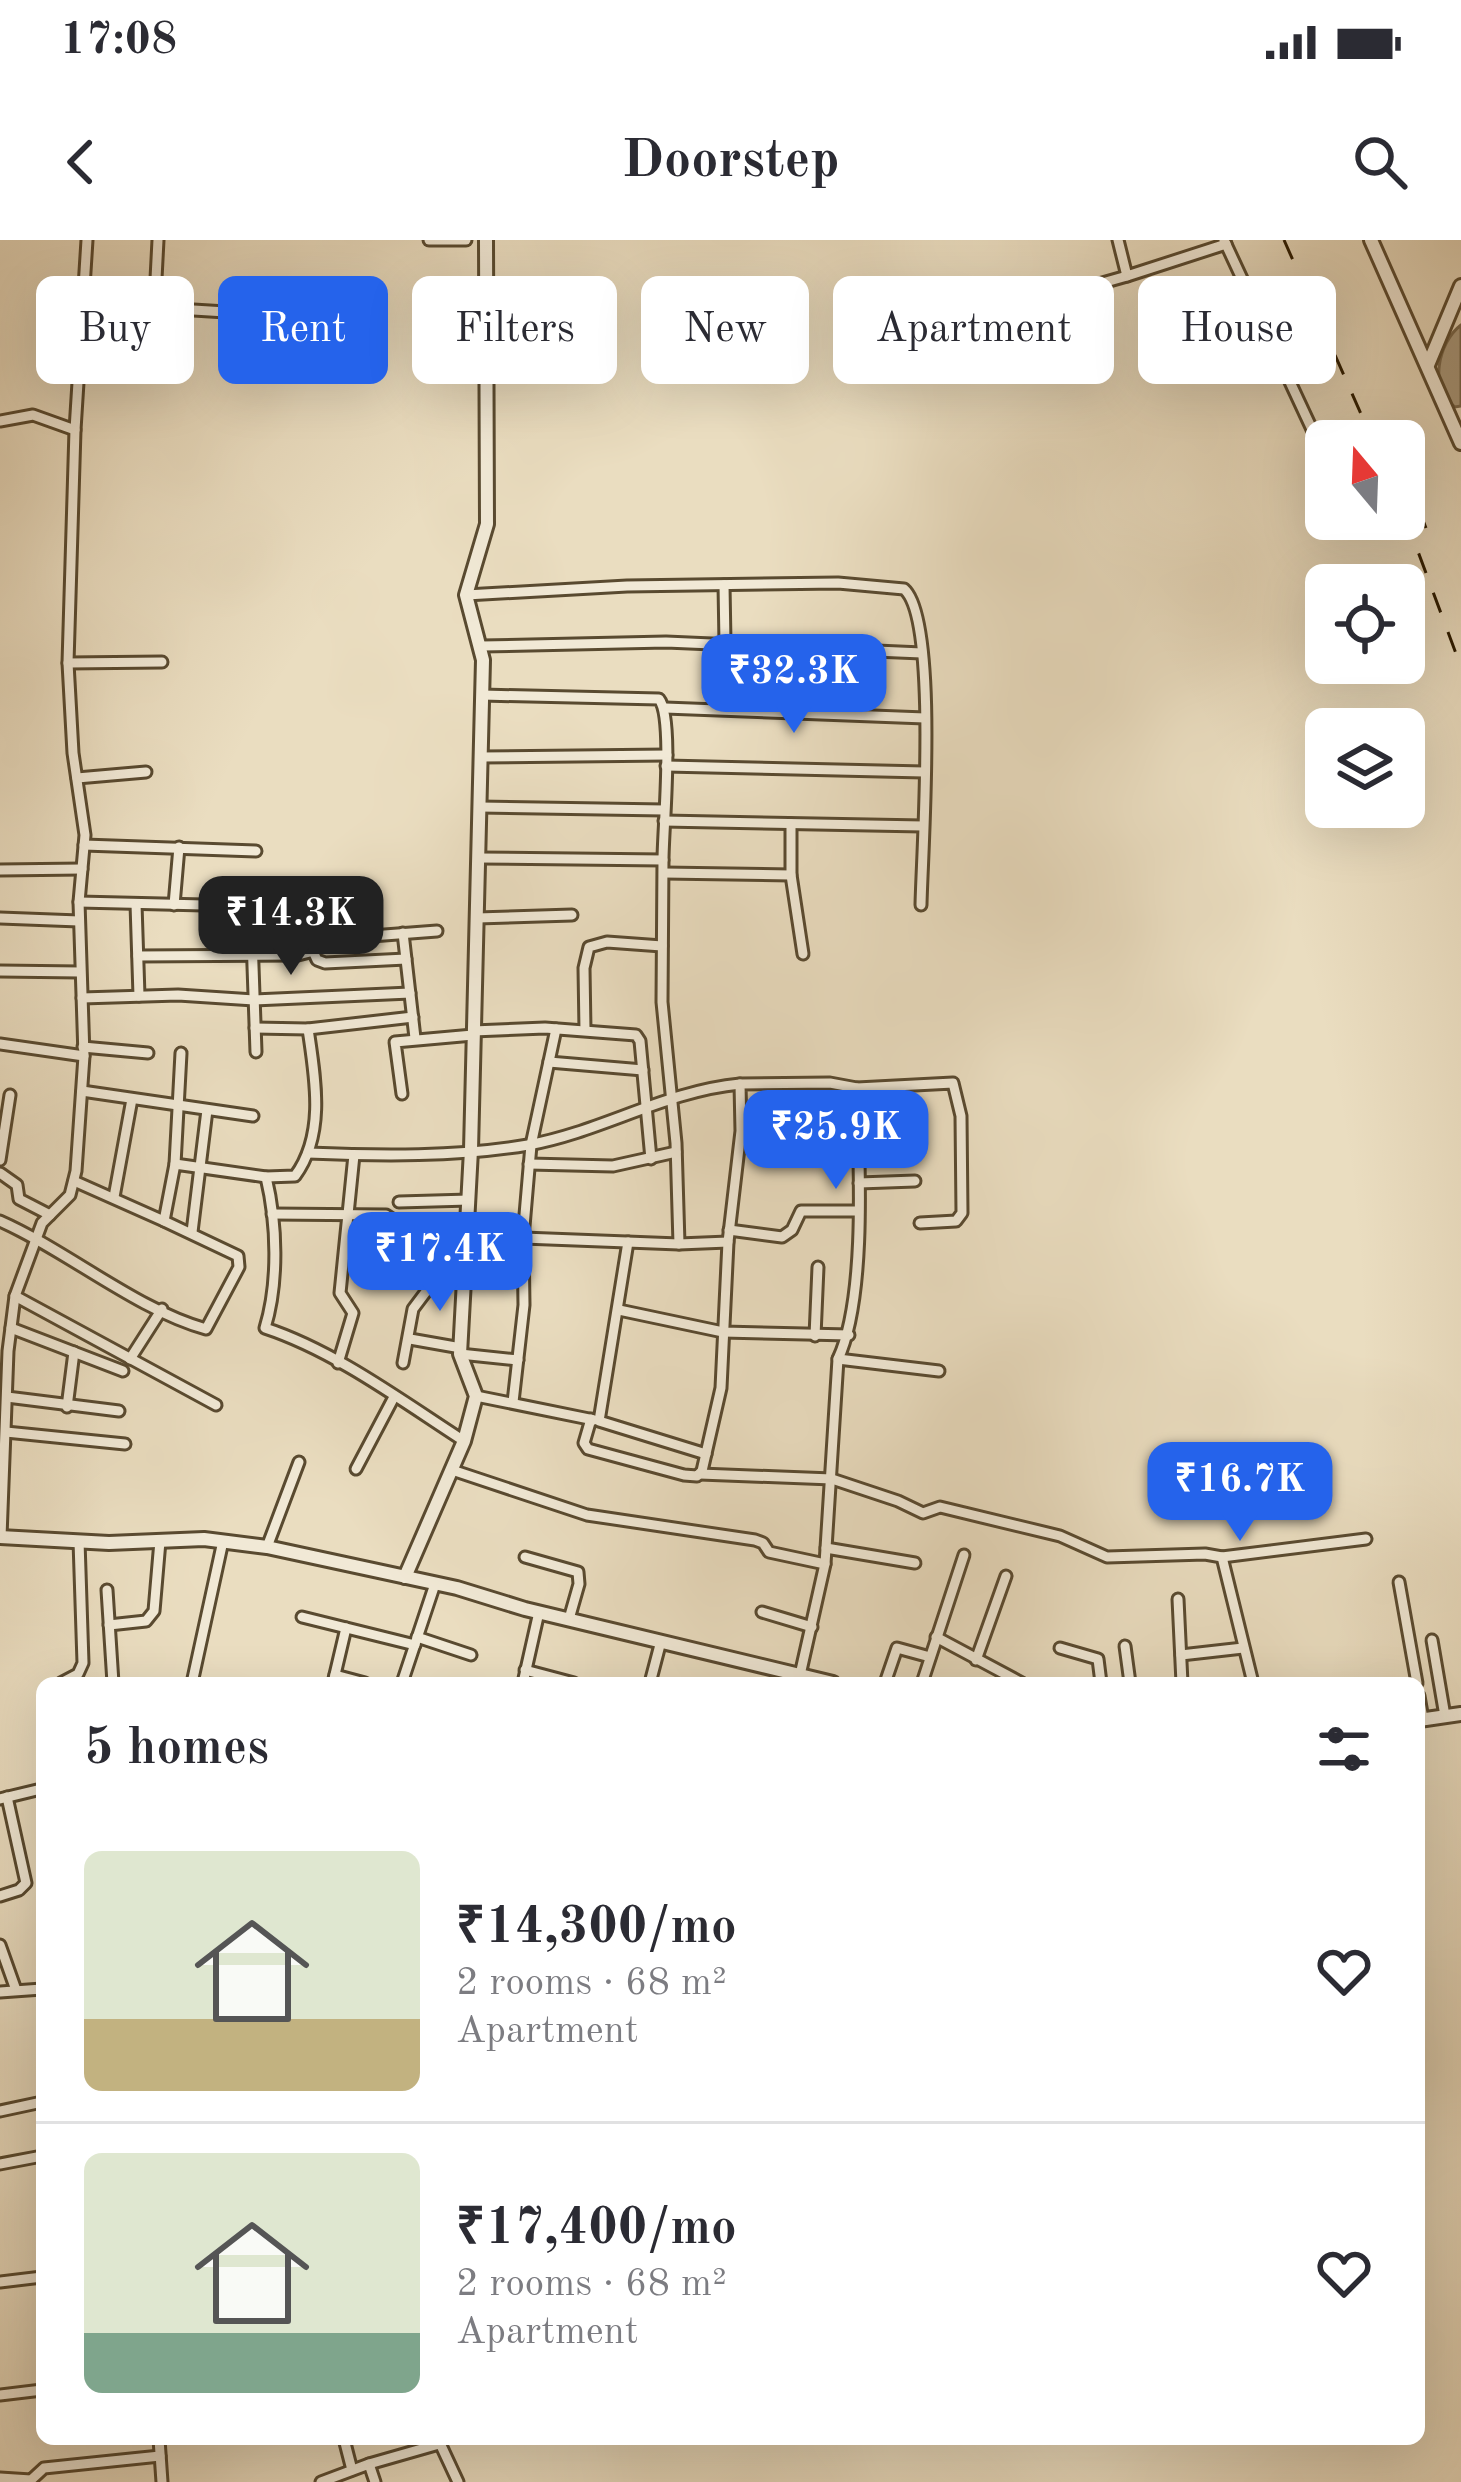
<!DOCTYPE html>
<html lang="en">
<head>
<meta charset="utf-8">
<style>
	body { margin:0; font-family:"Old Standard TT",serif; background:#f2f2f3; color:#2b2b33; height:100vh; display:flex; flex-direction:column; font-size:45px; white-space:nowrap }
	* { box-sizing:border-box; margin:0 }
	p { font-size:39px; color:#7c7c81 }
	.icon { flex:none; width:66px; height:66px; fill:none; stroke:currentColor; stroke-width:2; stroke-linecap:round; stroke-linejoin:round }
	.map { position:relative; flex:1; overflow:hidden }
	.details { position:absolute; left:36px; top:1437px; width:1389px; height:768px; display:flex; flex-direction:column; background:#fff; border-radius:18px; box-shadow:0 12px 48px #0002 }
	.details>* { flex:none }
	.banner { position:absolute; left:36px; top:36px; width:1389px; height:108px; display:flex; gap:24px }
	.needle { width:78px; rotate:341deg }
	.controls { position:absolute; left:1305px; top:180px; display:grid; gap:24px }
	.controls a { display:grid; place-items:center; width:120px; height:120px; border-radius:18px; background:#fff; box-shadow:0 12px 48px #0002; font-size:60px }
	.price { position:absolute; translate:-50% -102px; padding:0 27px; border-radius:24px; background:#2563eb; color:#fff; font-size:39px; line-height:78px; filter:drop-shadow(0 3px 6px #0008) }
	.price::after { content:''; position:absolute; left:50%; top:72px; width:36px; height:27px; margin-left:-18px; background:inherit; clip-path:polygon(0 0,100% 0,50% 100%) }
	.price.selected { background:#222; color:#fff }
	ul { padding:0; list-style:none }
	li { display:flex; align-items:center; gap:36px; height:300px; padding:0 48px }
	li+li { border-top:3px solid #e1e1e2 }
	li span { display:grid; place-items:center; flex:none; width:336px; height:240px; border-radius:18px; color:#555 }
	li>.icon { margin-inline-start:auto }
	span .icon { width:144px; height:144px; fill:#fffc; stroke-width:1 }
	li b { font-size:51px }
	h2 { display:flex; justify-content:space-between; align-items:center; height:144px; padding:0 48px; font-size:51px }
	.tag { padding:0 42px; border-radius:18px; background:#fff; box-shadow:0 12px 48px #0002; font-size:42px; line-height:108px }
	.tag.selected { background:#2563eb; color:#fff }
	.status { display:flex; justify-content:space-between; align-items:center; height:84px; padding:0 60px; background:#fff; direction:ltr }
	.status svg { height:33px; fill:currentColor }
	header { display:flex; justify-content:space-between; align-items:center; height:156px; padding:0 48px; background:#fff; font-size:54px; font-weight:800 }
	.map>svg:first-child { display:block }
	.water { fill:#a89a7f; stroke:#75664c; stroke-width:3 }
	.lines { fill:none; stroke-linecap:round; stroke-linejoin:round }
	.minor-casing { stroke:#594a30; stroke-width:15 }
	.tertiary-casing { stroke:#594a30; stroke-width:18 }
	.minor { stroke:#f1e9d6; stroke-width:9 }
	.tertiary { stroke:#f1e9d6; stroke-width:12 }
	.rail { stroke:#291900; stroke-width:3; stroke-dasharray:21 21; stroke-linecap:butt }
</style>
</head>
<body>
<div class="status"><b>17:08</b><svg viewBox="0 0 49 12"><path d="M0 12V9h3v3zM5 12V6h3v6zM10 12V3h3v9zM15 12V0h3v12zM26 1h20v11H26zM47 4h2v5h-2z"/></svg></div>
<header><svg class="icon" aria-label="back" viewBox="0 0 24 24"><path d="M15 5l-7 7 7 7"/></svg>Doorstep<svg class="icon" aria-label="search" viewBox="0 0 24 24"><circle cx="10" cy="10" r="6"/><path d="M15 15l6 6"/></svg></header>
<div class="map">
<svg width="1461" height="2242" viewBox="0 0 1461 2242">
	<rect width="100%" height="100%" fill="#eaddc0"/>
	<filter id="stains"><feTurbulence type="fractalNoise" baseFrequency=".00167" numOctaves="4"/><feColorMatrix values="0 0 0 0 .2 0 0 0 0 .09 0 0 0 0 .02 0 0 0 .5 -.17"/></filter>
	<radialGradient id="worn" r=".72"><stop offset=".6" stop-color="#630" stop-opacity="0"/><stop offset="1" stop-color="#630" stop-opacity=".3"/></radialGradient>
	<path class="water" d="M1461 85V166L1455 167C1428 149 1438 102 1461 85Z"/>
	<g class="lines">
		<defs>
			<g id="minor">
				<polyline points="158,0 155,58 161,68 242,73"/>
				<polyline points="429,0 466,0"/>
				<polyline points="1118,0 1127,36 1226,4"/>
				<polyline points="1224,0 1317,200"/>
				<polyline points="1074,51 1127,36"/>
				<polyline points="0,181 33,175 75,190"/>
				<polyline points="724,345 725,403"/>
				<path d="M466 355 627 346 838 343 904 349C939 379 922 611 921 665"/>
				<polyline points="482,406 666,402 922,413"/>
				<polyline points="68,423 162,422"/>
				<polyline points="665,468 925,478"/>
				<polyline points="481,517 667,515"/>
				<polyline points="666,526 924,532"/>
				<polyline points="77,538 146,532"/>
				<polyline points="480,567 664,570"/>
				<polyline points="664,581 923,586"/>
				<polyline points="791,584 791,635 803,714"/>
				<polyline points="84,605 256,611"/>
				<path d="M479 618 663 620C663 589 674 477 659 459L482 455"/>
				<polyline points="663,620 662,762 676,903 679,1004"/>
				<polyline points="0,630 82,629"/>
				<polyline points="664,633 791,635"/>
				<polyline points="79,662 322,668"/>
				<polyline points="136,664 139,756"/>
				<polyline points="174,665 179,607"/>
				<polyline points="251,669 256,812"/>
				<polyline points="0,678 79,681"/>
				<polyline points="477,678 572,675"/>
				<polyline points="403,693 415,798"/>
				<polyline points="312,709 317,720 325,723 406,719"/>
				<polyline points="138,716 298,715 310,712 319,700 437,691"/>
				<polyline points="0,731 80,732"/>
				<polyline points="82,758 178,755 254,760 410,753"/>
				<polyline points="255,788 308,789 413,777"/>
				<polyline points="585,790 584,728 589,707 607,702 662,706"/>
				<polyline points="473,791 545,788 636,795 640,801 651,919"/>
				<polyline points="0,804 84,816"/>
				<polyline points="83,807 148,813"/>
				<polyline points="549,822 643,830"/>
				<polyline points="82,851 253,876"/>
				<polyline points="402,854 395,802 473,795"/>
				<path d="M308 913C380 916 458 917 528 905 601 892 665 851 740 844"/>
				<polyline points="0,920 10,855"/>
				<polyline points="175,924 181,813"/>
				<polyline points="529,924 613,926 676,912"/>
				<polyline points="0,933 17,945 19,959 50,975"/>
				<path d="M266 937C277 983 279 1042 265 1088 335 1111 402 1161 464 1201"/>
				<path d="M74 941 164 981 175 924 266 937 295 936C326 894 315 837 308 789"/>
				<polyline points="859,943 915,941"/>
				<polyline points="114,957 132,859"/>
				<polyline points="399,962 469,960"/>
				<polyline points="272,974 386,975 392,979 399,1008 467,1018"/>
				<path d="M0 981C66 1010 137 1070 206 1089L239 1027 238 1016 164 981"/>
				<polyline points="729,990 782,997 792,990 801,971 858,971"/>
				<polyline points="192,992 207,870"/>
				<polyline points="523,998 679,1004 728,1002"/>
				<polyline points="628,1002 599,1181 706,1214"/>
				<polyline points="15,1056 216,1165"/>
				<polyline points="619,1070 723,1092 849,1095"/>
				<polyline points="11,1088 123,1131"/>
				<polyline points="815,1096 818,1027"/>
				<polyline points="410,1099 461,1108"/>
				<polyline points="460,1114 518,1120"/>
				<polyline points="130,1119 162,1069"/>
				<polyline points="838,1119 939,1131"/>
				<polyline points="338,1123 353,1073 340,1053 354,915"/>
				<polyline points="403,1123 413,1069 428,1049 433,1014"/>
				<polyline points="476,1156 594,1180"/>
				<polyline points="7,1157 119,1171"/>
				<polyline points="513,1162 524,1065 523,998 531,905 556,789"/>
				<polyline points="67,1167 74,1112"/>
				<polyline points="591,1179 584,1203 588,1209 684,1235 697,1236 702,1231 721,1148 728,1002 741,891 740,844 830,843 857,848"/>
				<polyline points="6,1192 125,1204"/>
				<polyline points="356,1229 394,1157"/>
				<polyline points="452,1230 587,1275 755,1300 763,1303 769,1312 825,1324"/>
				<polyline points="700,1234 832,1239 898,1261 923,1273 940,1267 1060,1296 1107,1317 1205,1314 1222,1317 1253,1443"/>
				<polyline points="1,1297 8,1111 15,1056 42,983 70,955 76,931 84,816 79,662 85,595 73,513 68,423 75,190 87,0"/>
				<polyline points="267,1307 299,1222"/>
				<polyline points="826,1308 915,1323"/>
				<polyline points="525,1317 578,1332 579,1344 569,1379"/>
				<polyline points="1222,1317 1366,1299"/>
				<polyline points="1399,1342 1417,1443"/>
				<polyline points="107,1350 113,1443"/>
				<polyline points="1178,1359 1182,1443"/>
				<polyline points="762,1372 812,1387"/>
				<polyline points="302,1377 415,1405"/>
				<polyline points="109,1385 146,1381 154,1371 160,1301"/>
				<polyline points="417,1397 471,1415"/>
				<polyline points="936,1397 1022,1443"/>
				<polyline points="1432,1400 1445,1476"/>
				<polyline points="1125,1406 1130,1443"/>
				<polyline points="1060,1408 1098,1419 1101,1443"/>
				<polyline points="1181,1415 1243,1408"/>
				<polyline points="976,1420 1006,1336"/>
				<polyline points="525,1430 574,1443"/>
				<polyline points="335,1435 365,1443"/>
				<path d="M800 1435 825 1324 838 1119C867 1057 859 919 857 848L953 843 961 876 962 973 956 981 920 983"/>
				<polyline points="61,1443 78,1434 83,1423 79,1301"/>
				<polyline points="192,1443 223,1301"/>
				<polyline points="333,1443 346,1388"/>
				<polyline points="402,1443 435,1344"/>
				<polyline points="523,1443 539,1372"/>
				<polyline points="650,1443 661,1401"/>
				<polyline points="885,1443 897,1408 930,1417"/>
				<polyline points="922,1443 964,1315"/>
				<polyline points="1419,1456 1423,1479"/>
				<polyline points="0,1559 37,1550"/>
				<polyline points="0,1656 19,1650 26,1643 7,1557"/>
				<polyline points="0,1705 16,1750"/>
				<polyline points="0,1752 42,1749"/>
				<polyline points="0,1871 42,1862"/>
				<polyline points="0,1924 42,1916"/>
				<polyline points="0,2042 42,2037"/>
				<polyline points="0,2155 42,2150"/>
				<polyline points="159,2199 162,2242"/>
				<polyline points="344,2199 352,2230"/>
				<polyline points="438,2199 458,2242"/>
				<polyline points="369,2224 439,2204"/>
				<polyline points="0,2238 31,2240 44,2228 160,2216"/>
				<polyline points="321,2242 369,2224 375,2242"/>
			</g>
			<g id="tertiary">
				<polyline points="1371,0 1461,203"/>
				<polyline points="1428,125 1461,46"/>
				<polyline points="0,1297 109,1303 204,1299 267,1307 457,1348 525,1369 833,1443"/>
				<polyline points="405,1337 464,1201 476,1156 460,1114 471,910 483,420 466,355 487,284 486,0"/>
				<polyline points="1419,1480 1461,1474"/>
			</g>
		</defs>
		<use href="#minor" class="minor-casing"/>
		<use href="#tertiary" class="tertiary-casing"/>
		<use href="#minor" class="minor"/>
		<use href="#tertiary" class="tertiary"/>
		<g class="rail">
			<polyline points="1284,0 1373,201"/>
			<polyline points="1404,232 1426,288"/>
			<polyline points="1404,274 1461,427"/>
		</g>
	</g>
	<rect width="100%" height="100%" filter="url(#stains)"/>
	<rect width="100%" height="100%" fill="url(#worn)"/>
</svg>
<div class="controls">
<a><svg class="needle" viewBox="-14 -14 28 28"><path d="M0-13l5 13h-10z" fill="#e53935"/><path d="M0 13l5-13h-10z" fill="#7c7c81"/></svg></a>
<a><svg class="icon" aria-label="locate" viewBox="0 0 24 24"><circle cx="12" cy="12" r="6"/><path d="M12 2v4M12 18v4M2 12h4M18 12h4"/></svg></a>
<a><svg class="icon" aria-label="layers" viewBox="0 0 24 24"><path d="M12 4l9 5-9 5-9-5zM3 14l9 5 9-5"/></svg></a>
</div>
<b class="price" style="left:794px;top:496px">₹32.3K</b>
<b class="price selected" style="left:291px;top:738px">₹14.3K</b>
<b class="price" style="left:836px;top:952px">₹25.9K</b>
<b class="price" style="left:440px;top:1074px">₹17.4K</b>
<b class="price" style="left:1240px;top:1304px">₹16.7K</b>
<div class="banner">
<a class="tag">Buy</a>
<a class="tag selected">Rent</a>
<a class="tag">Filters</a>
<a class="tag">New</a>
<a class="tag">Apartment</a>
<a class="tag">House</a>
</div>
<section class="details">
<h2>5 homes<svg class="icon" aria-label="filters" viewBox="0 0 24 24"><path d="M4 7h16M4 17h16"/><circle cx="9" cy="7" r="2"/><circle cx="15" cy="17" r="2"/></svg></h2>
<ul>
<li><span style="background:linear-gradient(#dfe7d0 70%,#c2b280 0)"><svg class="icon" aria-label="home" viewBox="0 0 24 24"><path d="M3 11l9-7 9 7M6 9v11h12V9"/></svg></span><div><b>₹14,300/mo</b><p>2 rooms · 68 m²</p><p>Apartment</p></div><svg class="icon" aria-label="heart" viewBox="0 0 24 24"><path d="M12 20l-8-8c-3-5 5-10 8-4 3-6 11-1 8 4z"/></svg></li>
<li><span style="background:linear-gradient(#dfe7d0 75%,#7fa58c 0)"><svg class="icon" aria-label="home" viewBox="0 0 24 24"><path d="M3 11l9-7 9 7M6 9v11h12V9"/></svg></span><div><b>₹17,400/mo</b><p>2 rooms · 68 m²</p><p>Apartment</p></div><svg class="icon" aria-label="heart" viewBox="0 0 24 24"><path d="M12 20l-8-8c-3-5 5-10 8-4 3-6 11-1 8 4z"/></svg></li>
</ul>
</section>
</div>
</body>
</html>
